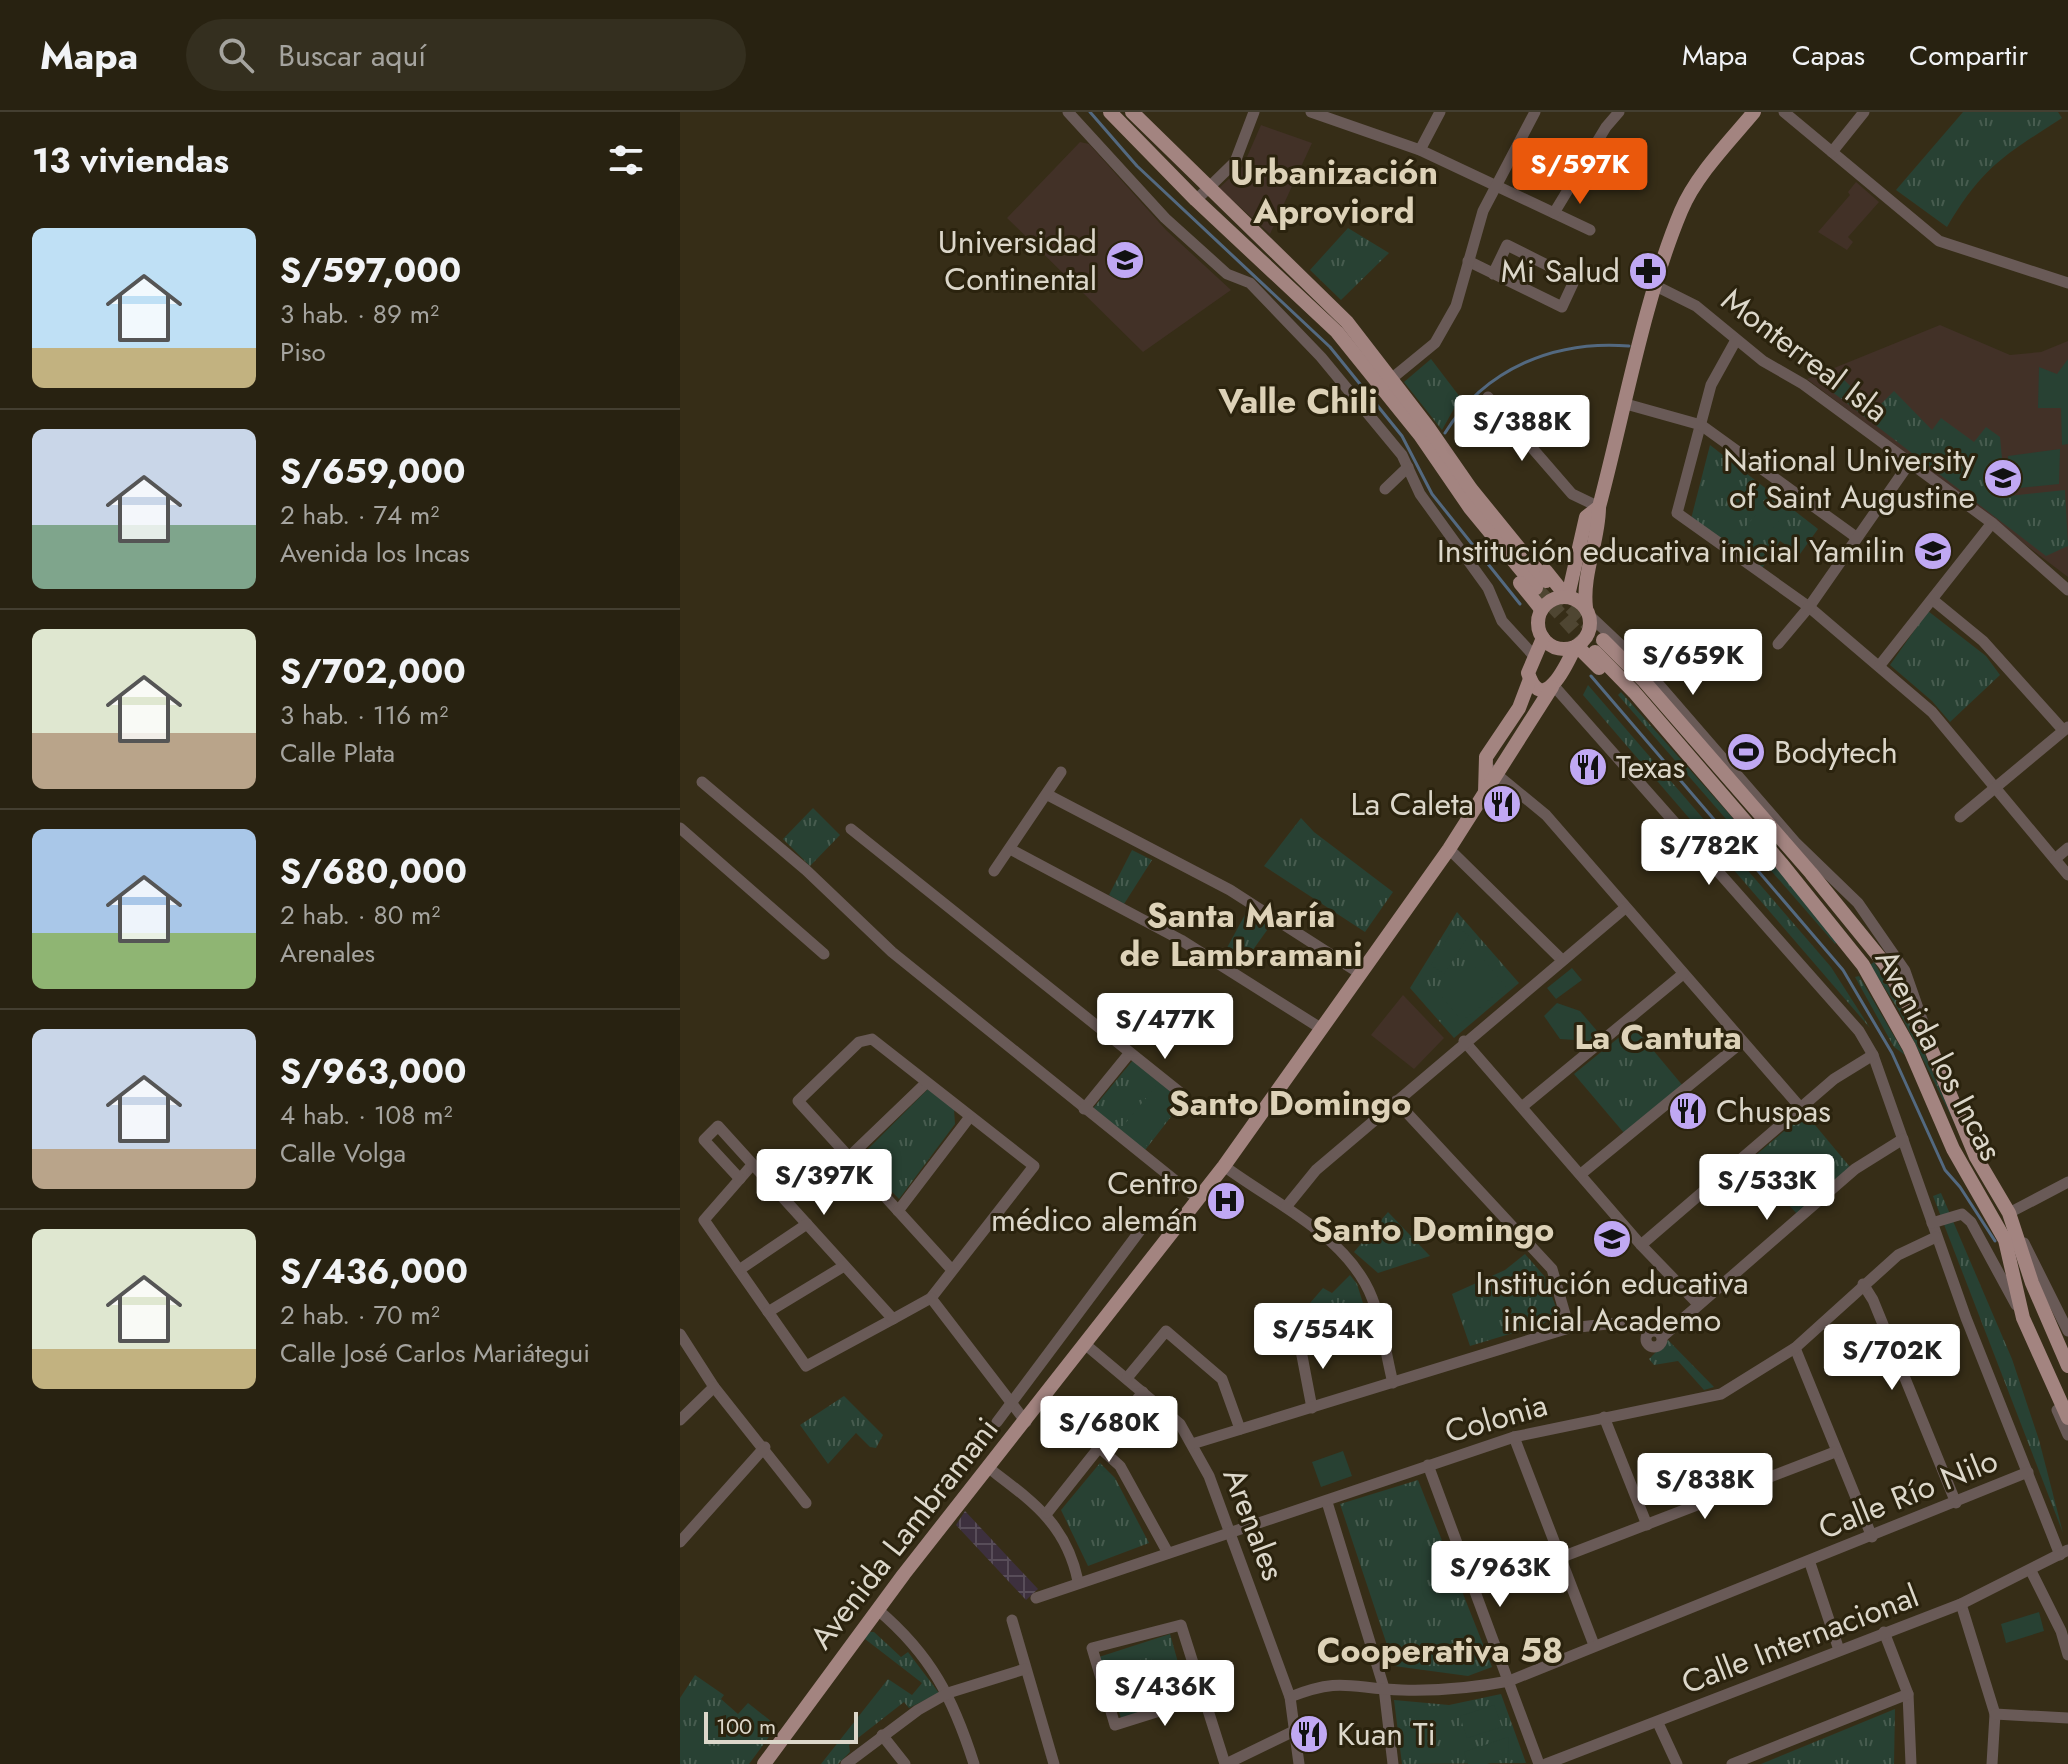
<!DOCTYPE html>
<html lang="es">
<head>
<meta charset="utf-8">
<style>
	body { margin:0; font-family:Jost,sans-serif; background:#342f1f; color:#f1f3f6; height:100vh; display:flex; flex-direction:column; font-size:30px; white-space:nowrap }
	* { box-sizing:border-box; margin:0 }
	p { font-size:26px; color:#a5a49f }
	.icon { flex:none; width:44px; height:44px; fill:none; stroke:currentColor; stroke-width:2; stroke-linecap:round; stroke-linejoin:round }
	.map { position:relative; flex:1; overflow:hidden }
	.details { display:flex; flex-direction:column; background:#282211; width:680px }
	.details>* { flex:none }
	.scale { position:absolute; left:24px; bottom:20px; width:154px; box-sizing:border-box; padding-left:8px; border:4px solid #dcd7ca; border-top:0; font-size:22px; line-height:28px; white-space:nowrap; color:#dcd7ca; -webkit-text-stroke:6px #2b230e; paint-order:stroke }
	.price { position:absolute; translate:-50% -68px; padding:0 18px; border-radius:8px; background:#fff; color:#222; font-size:26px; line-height:52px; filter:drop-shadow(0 2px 4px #0008) }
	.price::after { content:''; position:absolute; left:50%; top:48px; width:24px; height:18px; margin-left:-12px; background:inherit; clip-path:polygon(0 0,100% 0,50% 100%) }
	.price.active { background:#ea580c; color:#fff }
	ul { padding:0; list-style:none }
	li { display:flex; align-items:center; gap:24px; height:200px; padding:0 32px }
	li+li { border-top:2px solid #443f31 }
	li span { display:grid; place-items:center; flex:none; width:224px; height:160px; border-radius:12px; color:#555 }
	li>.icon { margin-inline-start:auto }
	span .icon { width:96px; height:96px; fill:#fffc; stroke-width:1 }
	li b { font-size:34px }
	h2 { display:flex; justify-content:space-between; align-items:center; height:96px; padding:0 32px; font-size:34px }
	header { display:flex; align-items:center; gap:48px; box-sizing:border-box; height:112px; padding:0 40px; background:#282211; border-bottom:2px solid #443f31 }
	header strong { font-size:38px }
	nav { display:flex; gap:44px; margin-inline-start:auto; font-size:28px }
	.search { width:560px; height:72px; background:#342f1f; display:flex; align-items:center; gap:20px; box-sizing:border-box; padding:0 28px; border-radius:44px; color:#a5a49f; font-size:30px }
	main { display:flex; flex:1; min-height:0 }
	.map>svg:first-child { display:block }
	.industrial { fill:url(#industrial-grid) }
	.education { fill:#423127 }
	.grass { fill:url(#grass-tufts) }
	.garden { fill:#284133 }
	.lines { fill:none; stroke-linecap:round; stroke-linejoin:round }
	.stream { stroke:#536980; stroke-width:3 }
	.major-tunnel { stroke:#4f4632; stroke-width:14; stroke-dasharray:14 7; stroke-linecap:butt }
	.minor { stroke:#695a57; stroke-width:11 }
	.major { stroke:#a38480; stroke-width:14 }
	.labels { text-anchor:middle; stroke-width:6; stroke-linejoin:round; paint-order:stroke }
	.poi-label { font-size:32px; fill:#dcd7ca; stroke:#2b230e; text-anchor:end }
	.street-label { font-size:32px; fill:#dcd7ca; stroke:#2b230e }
	.neighbourhood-label { font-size:34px; font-weight:bold; fill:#ddd2b8; stroke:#2b230e }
</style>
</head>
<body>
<header>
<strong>Mapa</strong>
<div class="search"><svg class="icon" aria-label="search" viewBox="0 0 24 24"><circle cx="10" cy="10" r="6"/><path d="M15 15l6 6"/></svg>Buscar aquí</div>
<nav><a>Mapa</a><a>Capas</a><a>Compartir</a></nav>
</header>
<main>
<section class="details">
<h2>13 viviendas<svg class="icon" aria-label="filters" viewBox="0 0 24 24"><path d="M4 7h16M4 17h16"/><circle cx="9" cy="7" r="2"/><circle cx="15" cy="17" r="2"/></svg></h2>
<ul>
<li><span style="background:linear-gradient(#bfe0f5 75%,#c2b280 0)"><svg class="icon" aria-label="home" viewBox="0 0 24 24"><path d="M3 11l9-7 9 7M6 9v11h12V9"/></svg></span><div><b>S/597,000</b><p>3 hab. · 89 m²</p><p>Piso</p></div></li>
<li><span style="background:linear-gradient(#c9d6e8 60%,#7fa58c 0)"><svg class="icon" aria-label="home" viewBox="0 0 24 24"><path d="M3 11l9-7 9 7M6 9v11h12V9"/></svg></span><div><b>S/659,000</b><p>2 hab. · 74 m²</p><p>Avenida los Incas</p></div></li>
<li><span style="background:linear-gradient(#dfe7d0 65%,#b9a48a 0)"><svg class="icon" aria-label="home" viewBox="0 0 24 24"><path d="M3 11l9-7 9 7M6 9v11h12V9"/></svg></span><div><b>S/702,000</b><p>3 hab. · 116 m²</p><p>Calle Plata</p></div></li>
<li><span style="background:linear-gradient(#a9c7e8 65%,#8fb573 0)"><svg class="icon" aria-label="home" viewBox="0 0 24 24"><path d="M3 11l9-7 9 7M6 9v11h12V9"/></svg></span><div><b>S/680,000</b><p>2 hab. · 80 m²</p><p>Arenales</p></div></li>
<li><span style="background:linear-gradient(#c9d6e8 75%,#b9a48a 0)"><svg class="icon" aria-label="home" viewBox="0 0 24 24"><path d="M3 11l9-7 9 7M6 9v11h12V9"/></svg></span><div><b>S/963,000</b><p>4 hab. · 108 m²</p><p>Calle Volga</p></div></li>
<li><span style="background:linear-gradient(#dfe7d0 75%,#c2b280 0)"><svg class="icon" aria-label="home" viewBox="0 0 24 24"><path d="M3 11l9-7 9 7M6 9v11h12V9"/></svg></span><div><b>S/436,000</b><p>2 hab. · 70 m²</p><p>Calle José Carlos Mariátegui</p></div></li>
</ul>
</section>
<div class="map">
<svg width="1388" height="1652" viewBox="0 0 1388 1652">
	<defs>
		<pattern id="industrial-grid" width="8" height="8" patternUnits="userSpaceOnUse" patternTransform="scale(2)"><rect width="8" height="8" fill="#3d303e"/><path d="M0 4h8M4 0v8" fill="none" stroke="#584d59"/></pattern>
		<pattern id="grass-tufts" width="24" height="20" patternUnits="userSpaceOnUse" patternTransform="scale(2)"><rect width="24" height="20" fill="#284133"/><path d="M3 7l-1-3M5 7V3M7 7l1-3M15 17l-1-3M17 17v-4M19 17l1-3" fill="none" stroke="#475c4f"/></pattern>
	</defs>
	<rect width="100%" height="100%" fill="#362d17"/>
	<polygon class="industrial" points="285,1399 358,1477 346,1488 276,1413"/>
	<g class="education">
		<polygon points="581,13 632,31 590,122 539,76 563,54"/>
		<polygon points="400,30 409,32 486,118 551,178 463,240 327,106"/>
		<polygon points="1176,70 1199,90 1168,125 1173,130 1167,138 1138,120 1170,83 1168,80"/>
		<polygon points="1260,213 1330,243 1361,240 1388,229 1388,465 1127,267"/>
		<polygon points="723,883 764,926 734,957 691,923"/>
	</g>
	<g class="grass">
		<path d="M1283 0H1378L1382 6C1325 43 1303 54 1267 115L1216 78Z"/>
		<polygon points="668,116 709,141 661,188 630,158"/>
		<polygon points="751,247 783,289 776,293 762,318 724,270"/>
		<polygon points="1158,262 1195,298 1214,279 1252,318 1261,306 1294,330 1306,315 1320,325 1325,379 1329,384 1385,378 1388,434 1366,444 1138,269"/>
		<polygon points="1030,333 1138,417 1120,442 1100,429 1081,458 1011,407"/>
		<polygon points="1248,499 1306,544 1320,563 1270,610 1252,589 1210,553"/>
		<polygon points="908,573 1151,855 1190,916 903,583"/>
		<polygon points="941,580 1160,827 1155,832 938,583"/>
		<polygon points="133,696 160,723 130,754 103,727"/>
		<polygon points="621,706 634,720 713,780 685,820 584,754"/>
		<polygon points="452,738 472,748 444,792 429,783"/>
		<polygon points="567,799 590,814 560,856 542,845"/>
		<polygon points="777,800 839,871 774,926 730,876"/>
		<polygon points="1194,850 1236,922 1276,1014 1218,897 1190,853"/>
		<polygon points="1179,864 1225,943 1214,935 1175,865"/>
		<polygon points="953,914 1003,974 944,1021 894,962"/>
		<polygon points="453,948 504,988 462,1042 410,1000"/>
		<polygon points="248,977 274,997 275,1012 219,1087 179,1046"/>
		<polygon points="1125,1001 1170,1055 1117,1102 1069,1049"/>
		<polygon points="1261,1081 1332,1247 1359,1328 1383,1421 1253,1084"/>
		<polygon points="708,1100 750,1144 698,1161 674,1140"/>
		<polygon points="845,1142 865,1165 878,1201 863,1212 790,1234 772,1182 825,1158"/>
		<polygon points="670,1163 677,1172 692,1220 639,1237 624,1198 643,1176 652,1181"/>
		<polygon points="988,1228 1034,1275 1024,1278 998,1249 974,1253 969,1247"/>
		<polygon points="164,1284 203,1323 196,1336 190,1335 176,1321 148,1352 120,1313"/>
		<polygon points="420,1351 435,1366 469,1431 408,1454 381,1398"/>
		<polygon points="738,1368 812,1555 788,1564 714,1554 660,1392"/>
		<polygon points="188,1520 194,1520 221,1545 228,1540 259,1581 229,1596 224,1590 169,1633 170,1640 158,1652 141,1652 208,1567 232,1583 242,1571 185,1527"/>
		<polygon points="490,1522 510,1593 444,1614 419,1545"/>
		<polygon points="15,1563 44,1583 41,1587 58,1602 68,1591 97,1614 69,1652 0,1652 0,1586"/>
		<polygon points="821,1582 846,1651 722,1652 714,1588 769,1593"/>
		<polygon points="1215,1597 1214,1652 1081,1652"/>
	</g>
	<g class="garden">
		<polygon points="1388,247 1388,332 1382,333 1381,296 1358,296 1359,255 1377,262"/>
		<polygon points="1380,337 1379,372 1329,377 1328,344"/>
		<polygon points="1083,395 1099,409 1076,436 1059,422"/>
		<polygon points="775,814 789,823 764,862 751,853"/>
		<polygon points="804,848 826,875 782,909 762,885"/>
		<polygon points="892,856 902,868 876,887 867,876"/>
		<polygon points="877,891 900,899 918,920 909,929 880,927 864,904"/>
		<polygon points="476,974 499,993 463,1038 439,1019"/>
		<polygon points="675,1197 681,1220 644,1231 637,1208"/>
		<polygon points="663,1339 672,1364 641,1375 632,1350"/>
		<polygon points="1359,1500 1364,1519 1326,1531 1321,1512"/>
		<polygon points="814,1593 822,1615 787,1626 780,1604"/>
		<polygon points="828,1625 829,1645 807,1652 788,1652 784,1640"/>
	</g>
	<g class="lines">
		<g class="stream">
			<polyline points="410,0 457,54 650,235 722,324 752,382 840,492"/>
			<path d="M765 321C805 256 875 228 949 234"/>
			<polyline points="911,564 1163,858 1212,941 1265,1058 1280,1075 1315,1129"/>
		</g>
		<g class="major-tunnel">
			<polyline points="856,476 915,540"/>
			<polyline points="876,480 923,528"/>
		</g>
		<g class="minor">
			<polyline points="388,0 485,106 547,162 570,171 641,245 722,343 740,382 808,476 822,509 855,545"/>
			<polyline points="631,0 740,38 910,118"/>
			<polyline points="1104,0 1259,129 1388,171"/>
			<polyline points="740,38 760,0"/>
			<polyline points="1152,40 1184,0"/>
			<polyline points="516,88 555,50 574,0"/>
			<polyline points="874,101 926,15 939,0"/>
			<polyline points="788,149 882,195 895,167 827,133 813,162"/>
			<polyline points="976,174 1016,194 1083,249 1123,272 1312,411 1388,478"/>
			<polyline points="1056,228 1031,273 997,401 1129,495 1252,600 1388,763"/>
			<polyline points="705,272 755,231 776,194 803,99 855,0"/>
			<polyline points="808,285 892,382 919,395"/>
			<polyline points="946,292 1021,313 1176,425"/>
			<polyline points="705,377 728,355"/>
			<polyline points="1253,488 1303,529 1383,618"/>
			<polyline points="909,503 962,553 1116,731 1178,791 1225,859 1246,919"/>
			<polyline points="1098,532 1129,495 1228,353"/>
			<polyline points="1200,553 1312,411"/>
			<polyline points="874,574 1179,919 1193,943 1286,1206 1380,1443"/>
			<polyline points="810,657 866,703 1120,995"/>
			<polyline points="22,670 126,758 212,840 518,1087"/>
			<polyline points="368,683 550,778 681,862"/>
			<polyline points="1280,705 1388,615"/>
			<polyline points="0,716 144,842"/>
			<polyline points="171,717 502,982"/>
			<polyline points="330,737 501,828 642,917"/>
			<polyline points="769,737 881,847"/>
			<polyline points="1375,747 1388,736"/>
			<polyline points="314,759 381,660"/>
			<polyline points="784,929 961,1133 1018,1192"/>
			<polyline points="716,989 872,1157 889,1216"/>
			<polyline points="843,994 1003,862"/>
			<polyline points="404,997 448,943"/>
			<polyline points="169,1045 246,971"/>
			<polyline points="72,1053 24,1108 126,1254 213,1207"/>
			<path d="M544 1054C591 1089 655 1118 685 1171 701 1199 705 1240 713 1271"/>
			<polyline points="901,1062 1062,930"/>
			<polyline points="60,1067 24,1028 38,1014 213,1207 251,1186 354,1054 192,927 179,930 118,989 271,1157"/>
			<polyline points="606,1095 636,1058 945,796"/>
			<polyline points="218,1099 289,1006"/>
			<polyline points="1331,1105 1329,1101 1388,1070"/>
			<polyline points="1252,1111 1282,1102 1291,1110 1336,1193"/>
			<polyline points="1344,1131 1388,1219"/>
			<polyline points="961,1133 1154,967 1193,943"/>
			<polyline points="59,1158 127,1112"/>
			<polyline points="1183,1172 1193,1188 1276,1391"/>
			<polyline points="251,1186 346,1310"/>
			<polyline points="88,1200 164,1154"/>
			<circle cx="974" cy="1227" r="8"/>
			<polyline points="0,1222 34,1275 126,1391"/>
			<polyline points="982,1225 1175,1057 1223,1027"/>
			<polyline points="619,1228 632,1296"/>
			<polyline points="406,1233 500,1312 529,1364 610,1585 619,1652"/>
			<polyline points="1115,1236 1192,1425"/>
			<polyline points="447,1266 486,1219 542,1267 560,1317"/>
			<polyline points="1377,1298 1388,1323"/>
			<polyline points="924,1305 967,1413"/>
			<polyline points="0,1308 34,1275"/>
			<polyline points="317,1310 465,1112"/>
			<polyline points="834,1325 914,1533"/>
			<polyline points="512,1332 889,1216 957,1209 969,1220"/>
			<polyline points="420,1336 440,1354 488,1441"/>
			<polyline points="748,1353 859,1652"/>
			<path d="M310 1357C353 1390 386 1412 398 1469"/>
			<polyline points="647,1390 704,1576 713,1652"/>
			<polyline points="367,1401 463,1280"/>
			<polyline points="0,1430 85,1335"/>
			<polyline points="882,1445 1155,1340"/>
			<polyline points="1130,1451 1159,1538"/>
			<polyline points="1351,1459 1381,1519 1388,1543"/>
			<polyline points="356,1486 834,1325 1041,1282 1115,1236 1218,1143 1256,1125"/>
			<polyline points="1281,1492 1315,1602 1312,1652"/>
			<path d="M198 1498C251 1543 273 1586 294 1652"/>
			<polyline points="332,1508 374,1652"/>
			<polyline points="1204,1520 1228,1582 1231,1652"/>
			<polyline points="524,1585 435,1613 412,1536 501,1513 545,1652"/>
			<path d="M610 1585C663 1564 671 1577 722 1578 758 1579 793 1576 829 1569L1348 1360"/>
			<polyline points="1315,1602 1388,1606"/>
			<polyline points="978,1611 997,1652"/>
			<polyline points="202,1623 225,1652"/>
			<polyline points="166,1652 238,1598 268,1581 345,1557"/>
			<polyline points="546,1652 616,1618"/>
			<polyline points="866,1652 1281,1492 1388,1438"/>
			<polyline points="1052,1652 1228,1582"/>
		</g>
		<g class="major">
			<polyline points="430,0 516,88 657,220 740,323 790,396 856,476"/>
			<polyline points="452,0 667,210 748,315 791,377 866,469"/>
			<polyline points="866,459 886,484"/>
			<polyline points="840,471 861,497"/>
			<polyline points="888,484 906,405 919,395"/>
			<circle cx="884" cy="511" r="26"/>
			<path d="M906 496C902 461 919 429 919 395 944 301 964 187 1001 99 1016 63 1049 30 1074 0"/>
			<path d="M863 526 848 561C863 606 888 550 895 535"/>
			<polyline points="923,528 963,568 1131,761 1205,852 1247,927 1296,1045 1329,1101 1352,1171 1388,1254"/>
			<polyline points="897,534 919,556"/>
			<polyline points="915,540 954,580 1101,751 1183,853 1229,935 1273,1037 1325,1128 1343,1206 1388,1306"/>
			<polyline points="805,681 806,645 839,596 850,567"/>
			<polyline points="84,1652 224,1462 544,1054 769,737 872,575"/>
		</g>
	</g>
	<defs>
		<symbol id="university-disc" viewBox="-11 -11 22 22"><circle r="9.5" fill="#c0a8f3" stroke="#2b230e"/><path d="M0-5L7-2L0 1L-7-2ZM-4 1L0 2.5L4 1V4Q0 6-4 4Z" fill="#111"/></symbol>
		<symbol id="pharmacy-disc" viewBox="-11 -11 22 22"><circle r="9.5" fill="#c0a8f3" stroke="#2b230e"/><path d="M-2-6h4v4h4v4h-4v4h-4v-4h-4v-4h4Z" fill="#111"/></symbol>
		<symbol id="school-disc" viewBox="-11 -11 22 22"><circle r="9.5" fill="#c0a8f3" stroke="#2b230e"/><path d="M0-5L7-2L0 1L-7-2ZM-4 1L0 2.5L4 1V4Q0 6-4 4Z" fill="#111"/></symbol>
		<symbol id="stadium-disc" viewBox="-11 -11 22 22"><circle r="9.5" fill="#c0a8f3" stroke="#2b230e"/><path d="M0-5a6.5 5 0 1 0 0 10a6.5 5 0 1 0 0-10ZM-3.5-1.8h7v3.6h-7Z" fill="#111"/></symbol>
		<symbol id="restaurant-disc" viewBox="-11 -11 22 22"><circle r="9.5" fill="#c0a8f3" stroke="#2b230e"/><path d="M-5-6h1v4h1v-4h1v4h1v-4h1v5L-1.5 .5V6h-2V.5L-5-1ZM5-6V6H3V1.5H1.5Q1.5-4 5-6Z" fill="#111"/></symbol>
		<symbol id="hospital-disc" viewBox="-11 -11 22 22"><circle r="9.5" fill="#c0a8f3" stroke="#2b230e"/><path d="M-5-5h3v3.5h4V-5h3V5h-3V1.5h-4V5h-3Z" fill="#111"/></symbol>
	</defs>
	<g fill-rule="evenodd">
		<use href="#university-disc" x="423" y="126" width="44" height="44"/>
		<use href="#pharmacy-disc" x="946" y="137" width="44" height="44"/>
		<use href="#university-disc" x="1301" y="344" width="44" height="44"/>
		<use href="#school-disc" x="1231" y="417" width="44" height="44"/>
		<use href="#stadium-disc" x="1044" y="618" width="44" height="44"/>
		<use href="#restaurant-disc" x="886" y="633" width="44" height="44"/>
		<use href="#restaurant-disc" x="800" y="670" width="44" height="44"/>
		<use href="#restaurant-disc" x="986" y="977" width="44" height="44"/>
		<use href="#hospital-disc" x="524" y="1067" width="44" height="44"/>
		<use href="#school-disc" x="910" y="1105" width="44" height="44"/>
		<use href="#restaurant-disc" x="607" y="1600" width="44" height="44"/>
	</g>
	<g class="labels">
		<g class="poi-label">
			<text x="417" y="141">Universidad<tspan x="417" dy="37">Continental</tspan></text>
			<text x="940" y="170">Mi Salud</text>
			<text x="1295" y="359">National University<tspan x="1295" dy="37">of Saint Augustine</tspan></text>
			<text x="1225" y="450">Institución educativa inicial Yamilin</text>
			<text x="1094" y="651" text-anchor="start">Bodytech</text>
			<text x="936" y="666" text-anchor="start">Texas</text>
			<text x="794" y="703">La Caleta</text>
			<text x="1036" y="1010" text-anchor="start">Chuspas</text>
			<text x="518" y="1082">Centro<tspan x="518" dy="37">médico alemán</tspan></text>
			<text x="932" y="1182" text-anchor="middle">Institución educativa<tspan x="932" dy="37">inicial Academo</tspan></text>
			<text x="657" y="1633" text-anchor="start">Kuan Ti</text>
		</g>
		<g class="street-label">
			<text transform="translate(1125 243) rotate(37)" y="11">Monterreal Isla</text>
			<text transform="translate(1259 943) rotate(62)" y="11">Avenida los Incas</text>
			<text transform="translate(816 1306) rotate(-16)" y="11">Colonia</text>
			<text transform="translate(1228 1382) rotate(-22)" y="11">Calle Río Nilo</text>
			<text transform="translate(574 1412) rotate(69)" y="11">Arenales</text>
			<text transform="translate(224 1421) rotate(-52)" y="11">Avenida Lambramani</text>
			<text transform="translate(1120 1527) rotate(-21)" y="11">Calle Internacional</text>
		</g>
		<g class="neighbourhood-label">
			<text x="654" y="72">Urbanización<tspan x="654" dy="39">Aproviord</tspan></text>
			<text x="618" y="301">Valle Chili</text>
			<text x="561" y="815">Santa María<tspan x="561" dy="39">de Lambramani</tspan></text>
			<text x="978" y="937">La Cantuta</text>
			<text x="610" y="1003">Santo Domingo</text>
			<text x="753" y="1129">Santo Domingo</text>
			<text x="760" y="1550">Cooperativa 58</text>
		</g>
	</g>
</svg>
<div class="scale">100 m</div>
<b class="price active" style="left:900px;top:94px">S/597K</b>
<b class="price" style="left:842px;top:351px">S/388K</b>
<b class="price" style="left:1013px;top:585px">S/659K</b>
<b class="price" style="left:1029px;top:775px">S/782K</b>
<b class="price" style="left:485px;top:949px">S/477K</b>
<b class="price" style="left:144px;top:1105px">S/397K</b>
<b class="price" style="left:1087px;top:1110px">S/533K</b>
<b class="price" style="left:643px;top:1259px">S/554K</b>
<b class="price" style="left:1212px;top:1280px">S/702K</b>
<b class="price" style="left:429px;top:1352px">S/680K</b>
<b class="price" style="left:1025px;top:1409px">S/838K</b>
<b class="price" style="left:820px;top:1497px">S/963K</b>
<b class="price" style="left:485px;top:1616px">S/436K</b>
</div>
</main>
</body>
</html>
